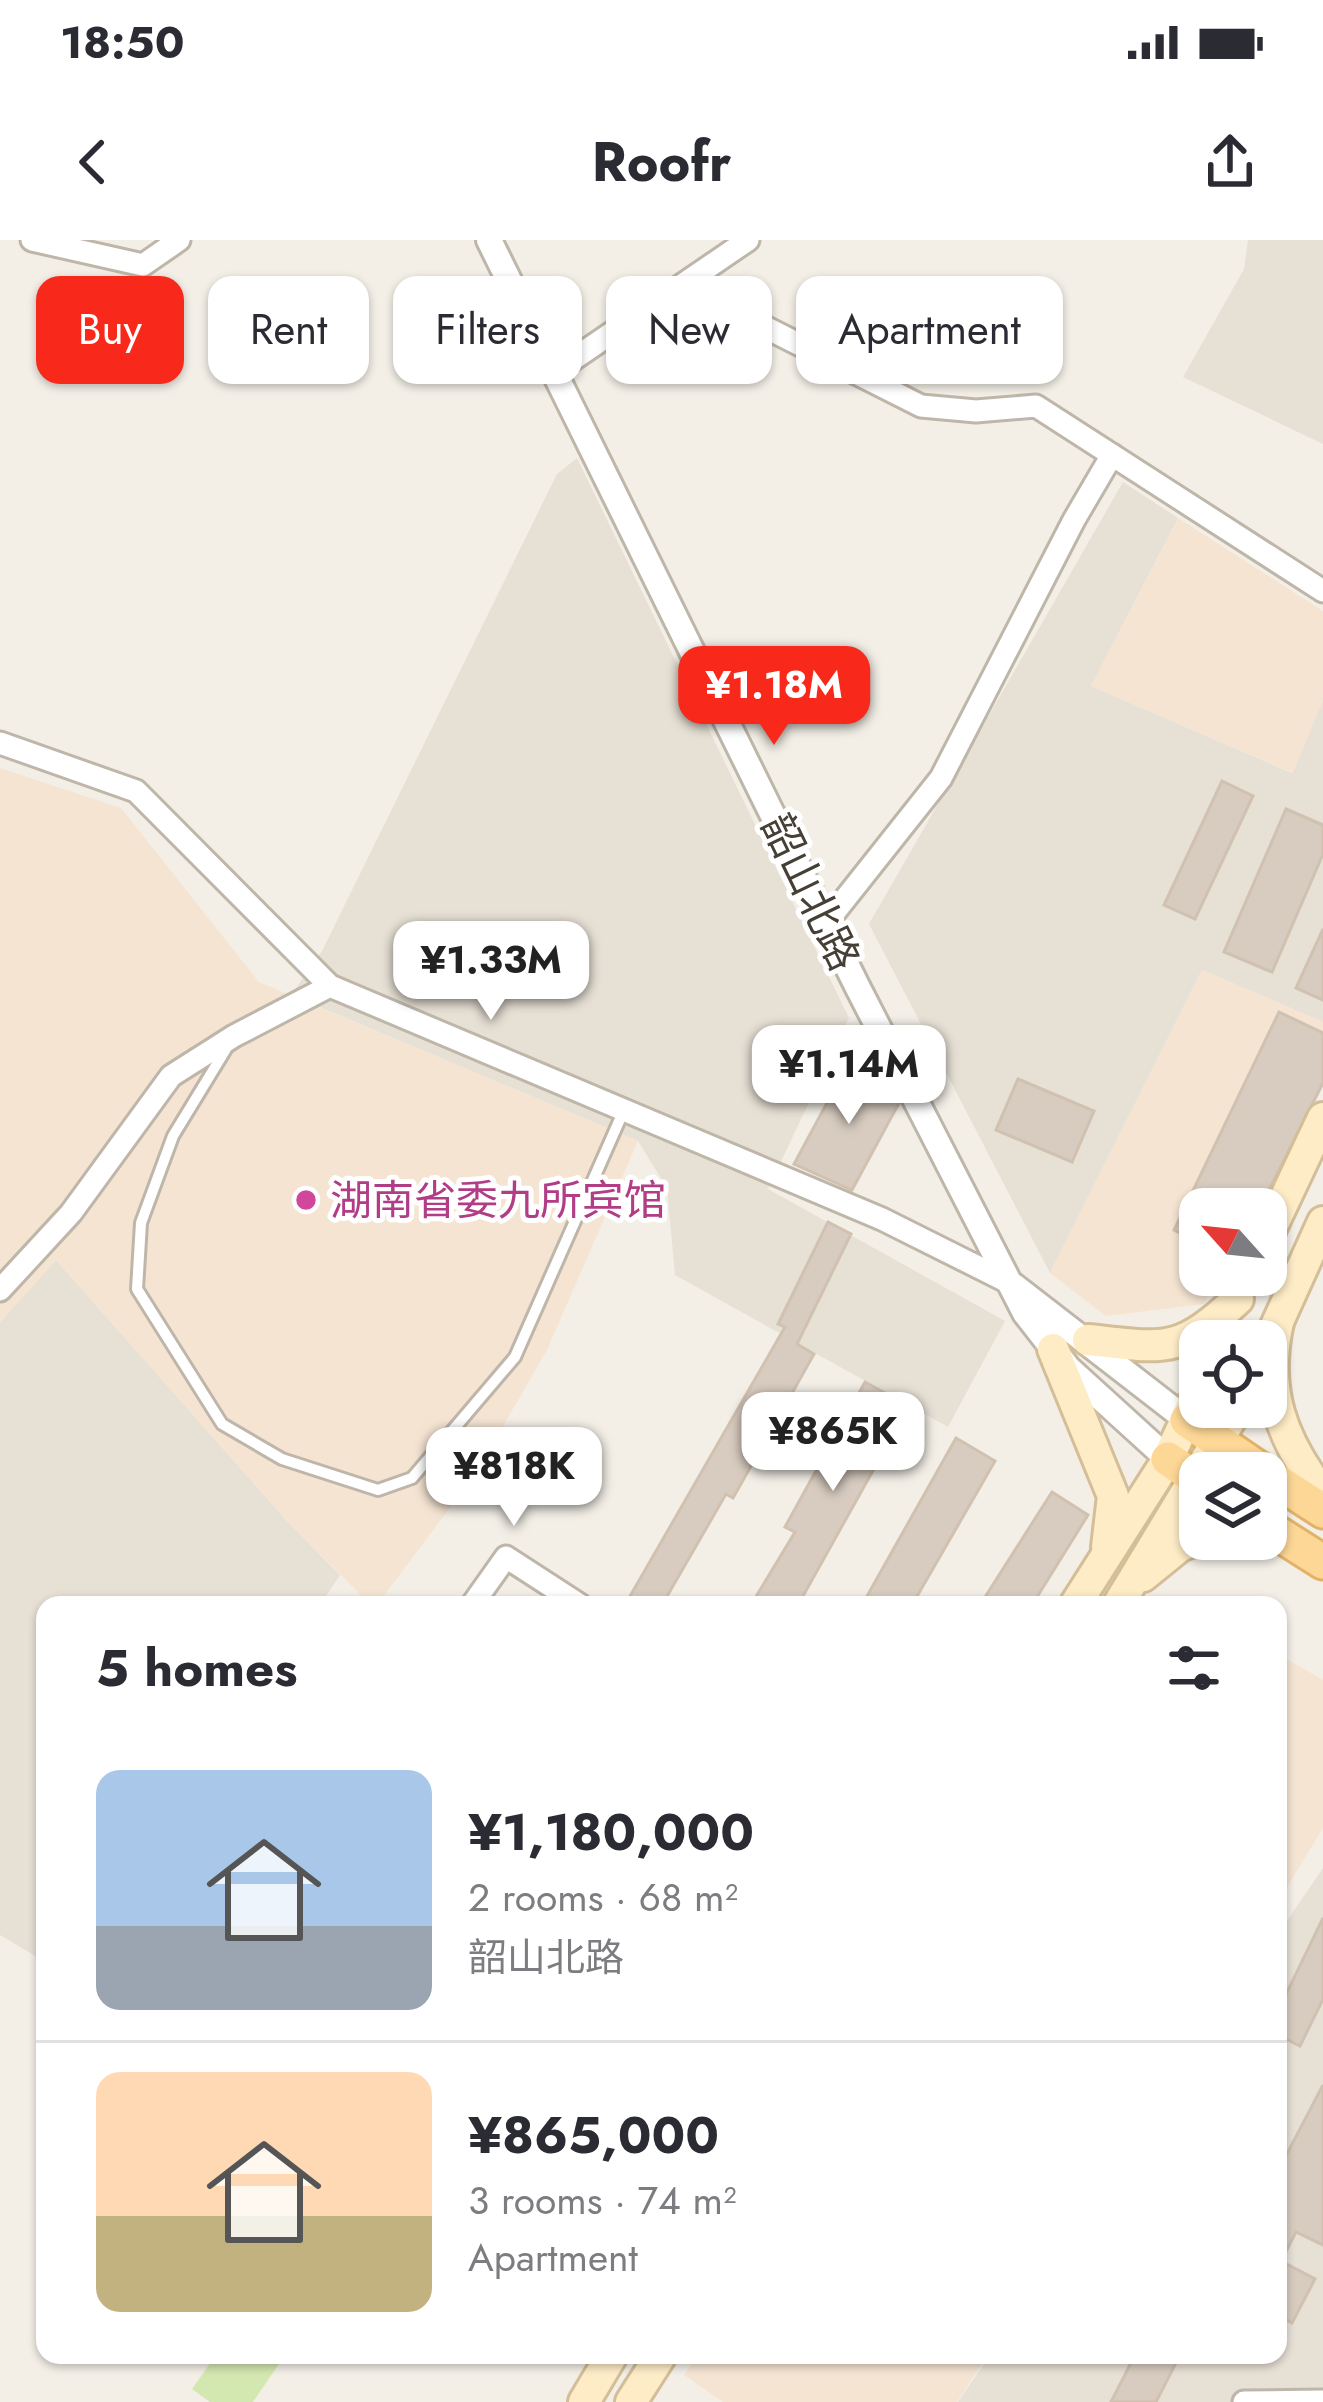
<!DOCTYPE html>
<html lang="en">
<head>
<meta charset="utf-8">
<style>
	body { margin:0; font-family:Jost,"Noto Sans SC",sans-serif; background:#f7f7f7; color:#2b2b33; height:100vh; display:flex; flex-direction:column; font-size:45px; white-space:nowrap }
	* { box-sizing:border-box; margin:0 }
	p { font-size:39px; color:#7c7c81 }
	.icon { flex:none; width:66px; height:66px; fill:none; stroke:currentColor; stroke-width:2; stroke-linecap:round; stroke-linejoin:round }
	.map { position:relative; flex:1; overflow:hidden }
	.panel { position:absolute; left:36px; top:1356px; width:1251px; height:768px; display:flex; flex-direction:column; background:#fff; border-radius:24px; box-shadow:0 3px 9px #0004 }
	.panel>* { flex:none }
	.banner { position:absolute; left:36px; top:36px; width:1251px; height:108px; display:flex; gap:24px }
	.needle { width:78px; rotate:297deg }
	.tools { position:absolute; left:1179px; top:948px; display:grid; gap:24px }
	.tools a { display:grid; place-items:center; width:108px; height:108px; border-radius:24px; background:#fff; box-shadow:0 3px 9px #0004; font-size:60px }
	.price { position:absolute; translate:-50% -102px; padding:0 27px; border-radius:24px; background:#fff; color:#222; font-size:39px; line-height:78px; filter:drop-shadow(0 3px 6px #0008) }
	.price::after { content:''; position:absolute; left:50%; top:72px; width:36px; height:27px; margin-left:-18px; background:inherit; clip-path:polygon(0 0,100% 0,50% 100%) }
	.price.current { background:#f8291a; color:#fff }
	ul { padding:0; list-style:none }
	li { display:flex; align-items:center; gap:36px; height:300px; padding:0 60px }
	li+li { border-top:3px solid #e1e1e2 }
	li span { display:grid; place-items:center; flex:none; width:336px; height:240px; border-radius:24px; color:#555 }
	li>.icon { margin-inline-start:auto }
	span .icon { width:144px; height:144px; fill:#fffc; stroke-width:1 }
	li b { font-size:51px }
	h2 { display:flex; justify-content:space-between; align-items:center; height:144px; padding:0 60px; font-size:51px }
	.pill { padding:0 42px; border-radius:24px; background:#fff; box-shadow:0 3px 9px #0004; font-size:42px; line-height:108px }
	.pill.current { background:#f8291a; color:#fff }
	.status { display:flex; justify-content:space-between; align-items:center; height:84px; padding:0 60px; background:#fff; direction:ltr }
	.status svg { height:33px; fill:currentColor }
	header { display:flex; justify-content:space-between; align-items:center; height:156px; padding:0 60px; background:#fff; font-size:54px; font-weight:700 }
	.map>svg:first-child { display:block }
	.residential { fill:#e7e0d5 }
	.commercial { fill:#f5e4d2 }
	.green { fill:#d3e7b0 }
	.building { fill:#d8ccc0; stroke:#d0c1b0; stroke-width:3 }
	.lines { fill:none; stroke-linecap:round; stroke-linejoin:round }
	.service-casing { stroke:#bfb6aa; stroke-width:16 }
	.minor-casing { stroke:#bfb6aa; stroke-width:27 }
	.tertiary-casing { stroke:#bfb6aa; stroke-width:30 }
	.secondary-casing { stroke:#d3be98; stroke-width:36 }
	.primary-casing { stroke:#e2b366; stroke-width:39 }
	.service { stroke:#fff; stroke-width:10 }
	.minor { stroke:#fff; stroke-width:21 }
	.tertiary { stroke:#fff; stroke-width:24 }
	.secondary { stroke:#feecc7; stroke-width:30 }
	.primary { stroke:#fdd796; stroke-width:33 }
	.hotel-dot { fill:#d1479c; stroke:#fff; stroke-width:4.5 }
	.labels { text-anchor:middle; stroke-width:10; stroke-linejoin:round; paint-order:stroke }
	.street-label { font-size:42px; fill:#463f36; stroke:#fff }
	.hotel-label { font-size:42px; fill:#b23c85; stroke:#fff; text-anchor:start }
</style>
</head>
<body>
<div class="status"><b>18:50</b><svg viewBox="0 0 49 12"><path d="M0 12V9h3v3zM5 12V6h3v6zM10 12V3h3v9zM15 12V0h3v12zM26 1h20v11H26zM47 4h2v5h-2z"/></svg></div>
<header><svg class="icon" aria-label="back" viewBox="0 0 24 24"><path d="M15 5l-7 7 7 7"/></svg>Roofr<svg class="icon" aria-label="share" viewBox="0 0 24 24"><path d="M12 15V3M7 8l5-5 5 5M5 13v7h14v-7"/></svg></header>
<div class="map">
<svg width="1323" height="2162" viewBox="0 0 1323 2162">
	<rect width="100%" height="100%" fill="#f3efe7"/>
	<g class="residential">
		<polygon points="1248,0 1323,0 1323,204 1183,137 1244,29"/>
		<polygon points="577,218 849,778 768,949 1005,1081 948,1187 675,1035 667,948 638,901 291,755 322,711 557,234"/>
		<polygon points="1123,242 1178,278 1091,446 1292,533 1323,460 1323,782 1202,730 1050,1033 869,684"/>
		<polygon points="56,1020 287,1281 340,1335 320,1365 45,1365 45,1722 0,1695 0,1082"/>
		<polygon points="1323,1628 1323,2162 958,2162 990,2115 1278,2115 1278,1694"/>
	</g>
	<g class="commercial">
		<polygon points="1178,278 1323,371 1323,460 1293,533 1091,446"/>
		<polygon points="0,528 121,568 259,742 638,901 547,1110 476,1233 377,1365 371,1365 287,1281 56,1020 0,1082"/>
		<polygon points="1202,730 1323,782 1323,816 1200,969 1200,1035 1218,1035 1204,1064 1106,1076 1050,1033"/>
		<polygon points="1278,1414 1323,1440 1323,1588 1278,1662"/>
		<polygon points="697,2115 988,2115 957,2162 723,2162 684,2135"/>
	</g>
	<polygon class="green" points="216,2115 285,2115 253,2162 210,2162 192,2149"/>
	<g class="building">
		<polygon points="1222,541 1253,556 1195,679 1164,665"/>
		<polygon points="1286,569 1323,585 1323,614 1272,732 1224,712"/>
		<polygon points="1323,689 1323,760 1296,748"/>
		<polygon points="1279,772 1323,793 1323,843 1259,969 1200,969 1200,1003 1174,990"/>
		<polygon points="849,822 888,843 899,863 852,950 794,924"/>
		<polygon points="1018,839 1094,871 1072,922 996,890"/>
		<polygon points="828,982 851,994 797,1104 814,1114 733,1258 726,1254 662,1365 641,1365 629,1358 785,1087 778,1084"/>
		<polygon points="865,1142 909,1166 798,1365 751,1365 795,1292 785,1287"/>
		<polygon points="956,1198 995,1221 912,1365 862,1365"/>
		<polygon points="1052,1252 1088,1275 1032,1365 980,1365"/>
		<polygon points="1323,1678 1323,1759 1300,1806 1278,1795 1278,1771"/>
		<polygon points="1323,1845 1323,2005 1296,1992 1281,2021 1315,2039 1292,2083 1278,2075 1278,1931"/>
		<polygon points="1135,2115 1180,2115 1156,2162 1111,2162"/>
	</g>
	<g class="lines">
		<defs>
			<polyline id="service" points="226,809 173,896 141,983 137,1049 222,1184 282,1219 378,1250 412,1238 515,1117 624,870"/>
			<g id="minor">
				<polyline points="32,0 143,25 179,0"/>
				<polyline points="727,51 737,73 921,166 976,171 1036,166 1323,351"/>
				<polyline points="556,131 748,0"/>
				<polyline points="0,503 136,551 330,746 882,979 1012,1044"/>
				<polyline points="826,683 941,538 1074,280 1112,215"/>
				<polyline points="0,1050 71,973 171,836 234,796 330,746"/>
				<polyline points="472,1365 506,1317 580,1365"/>
				<polyline points="1244,2162 1323,2161"/>
			</g>
			<g id="tertiary">
				<polyline points="489,0 857,746 1025,1073 1068,1128 1168,1219"/>
				<polyline points="1014,1046 1187,1180"/>
			</g>
			<g id="secondary">
				<polyline points="1266,999 1323,878"/>
				<path d="M1278 1082C1263 1150 1281 1199 1323 1254"/>
				<polyline points="1271,1097 1323,982"/>
				<path d="M1088 1100C1165 1108 1178 1115 1238 1059"/>
				<polyline points="1053,1109 1113,1256 1107,1307"/>
				<polyline points="1143,1336 1180,1306 1200,1298"/>
				<polyline points="1075,1365 1168,1219 1200,1149"/>
				<polyline points="1118,1365 1238,1167"/>
				<polyline points="584,2162 612,2115"/>
				<polyline points="631,2162 661,2115"/>
			</g>
			<g id="primary">
				<polyline points="1187,1180 1265,1233"/>
				<polyline points="1168,1219 1200,1241"/>
				<polyline points="1266,1234 1323,1271"/>
				<polyline points="1266,1286 1323,1322"/>
			</g>
		</defs>
		<use href="#service" class="service-casing"/>
		<use href="#minor" class="minor-casing"/>
		<use href="#tertiary" class="tertiary-casing"/>
		<use href="#secondary" class="secondary-casing"/>
		<use href="#primary" class="primary-casing"/>
		<use href="#service" class="service"/>
		<use href="#minor" class="minor"/>
		<use href="#tertiary" class="tertiary"/>
		<use href="#secondary" class="secondary"/>
		<use href="#primary" class="primary"/>
	</g>
	<circle class="hotel-dot" cx="306" cy="960" r="12"/>
	<g class="labels">
		<g class="street-label">
			<text transform="translate(811 652) rotate(64)" y="15">韶山北路</text>
		</g>
		<g class="hotel-label">
			<text x="330" y="975">湖南省委九所宾馆</text>
		</g>
	</g>
</svg>
<div class="tools">
<a><svg class="needle" viewBox="-14 -14 28 28"><path d="M0-13l5 13h-10z" fill="#e53935"/><path d="M0 13l5-13h-10z" fill="#7c7c81"/></svg></a>
<a><svg class="icon" aria-label="locate" viewBox="0 0 24 24"><circle cx="12" cy="12" r="6"/><path d="M12 2v4M12 18v4M2 12h4M18 12h4"/></svg></a>
<a><svg class="icon" aria-label="layers" viewBox="0 0 24 24"><path d="M12 4l9 5-9 5-9-5zM3 14l9 5 9-5"/></svg></a>
</div>
<b class="price current" style="left:774px;top:508px">¥1.18M</b>
<b class="price" style="left:491px;top:783px">¥1.33M</b>
<b class="price" style="left:849px;top:887px">¥1.14M</b>
<b class="price" style="left:833px;top:1254px">¥865K</b>
<b class="price" style="left:514px;top:1289px">¥818K</b>
<div class="banner">
<a class="pill current">Buy</a>
<a class="pill">Rent</a>
<a class="pill">Filters</a>
<a class="pill">New</a>
<a class="pill">Apartment</a>
</div>
<section class="panel">
<h2>5 homes<svg class="icon" aria-label="filters" viewBox="0 0 24 24"><path d="M4 7h16M4 17h16"/><circle cx="9" cy="7" r="2"/><circle cx="15" cy="17" r="2"/></svg></h2>
<ul>
<li><span style="background:linear-gradient(#a9c7e8 65%,#9aa5b1 0)"><svg class="icon" aria-label="home" viewBox="0 0 24 24"><path d="M3 11l9-7 9 7M6 9v11h12V9"/></svg></span><div><b>¥1,180,000</b><p>2 rooms · 68 m²</p><p>韶山北路</p></div></li>
<li><span style="background:linear-gradient(#ffd9b3 60%,#c2b280 0)"><svg class="icon" aria-label="home" viewBox="0 0 24 24"><path d="M3 11l9-7 9 7M6 9v11h12V9"/></svg></span><div><b>¥865,000</b><p>3 rooms · 74 m²</p><p>Apartment</p></div></li>
</ul>
</section>
</div>
</body>
</html>
